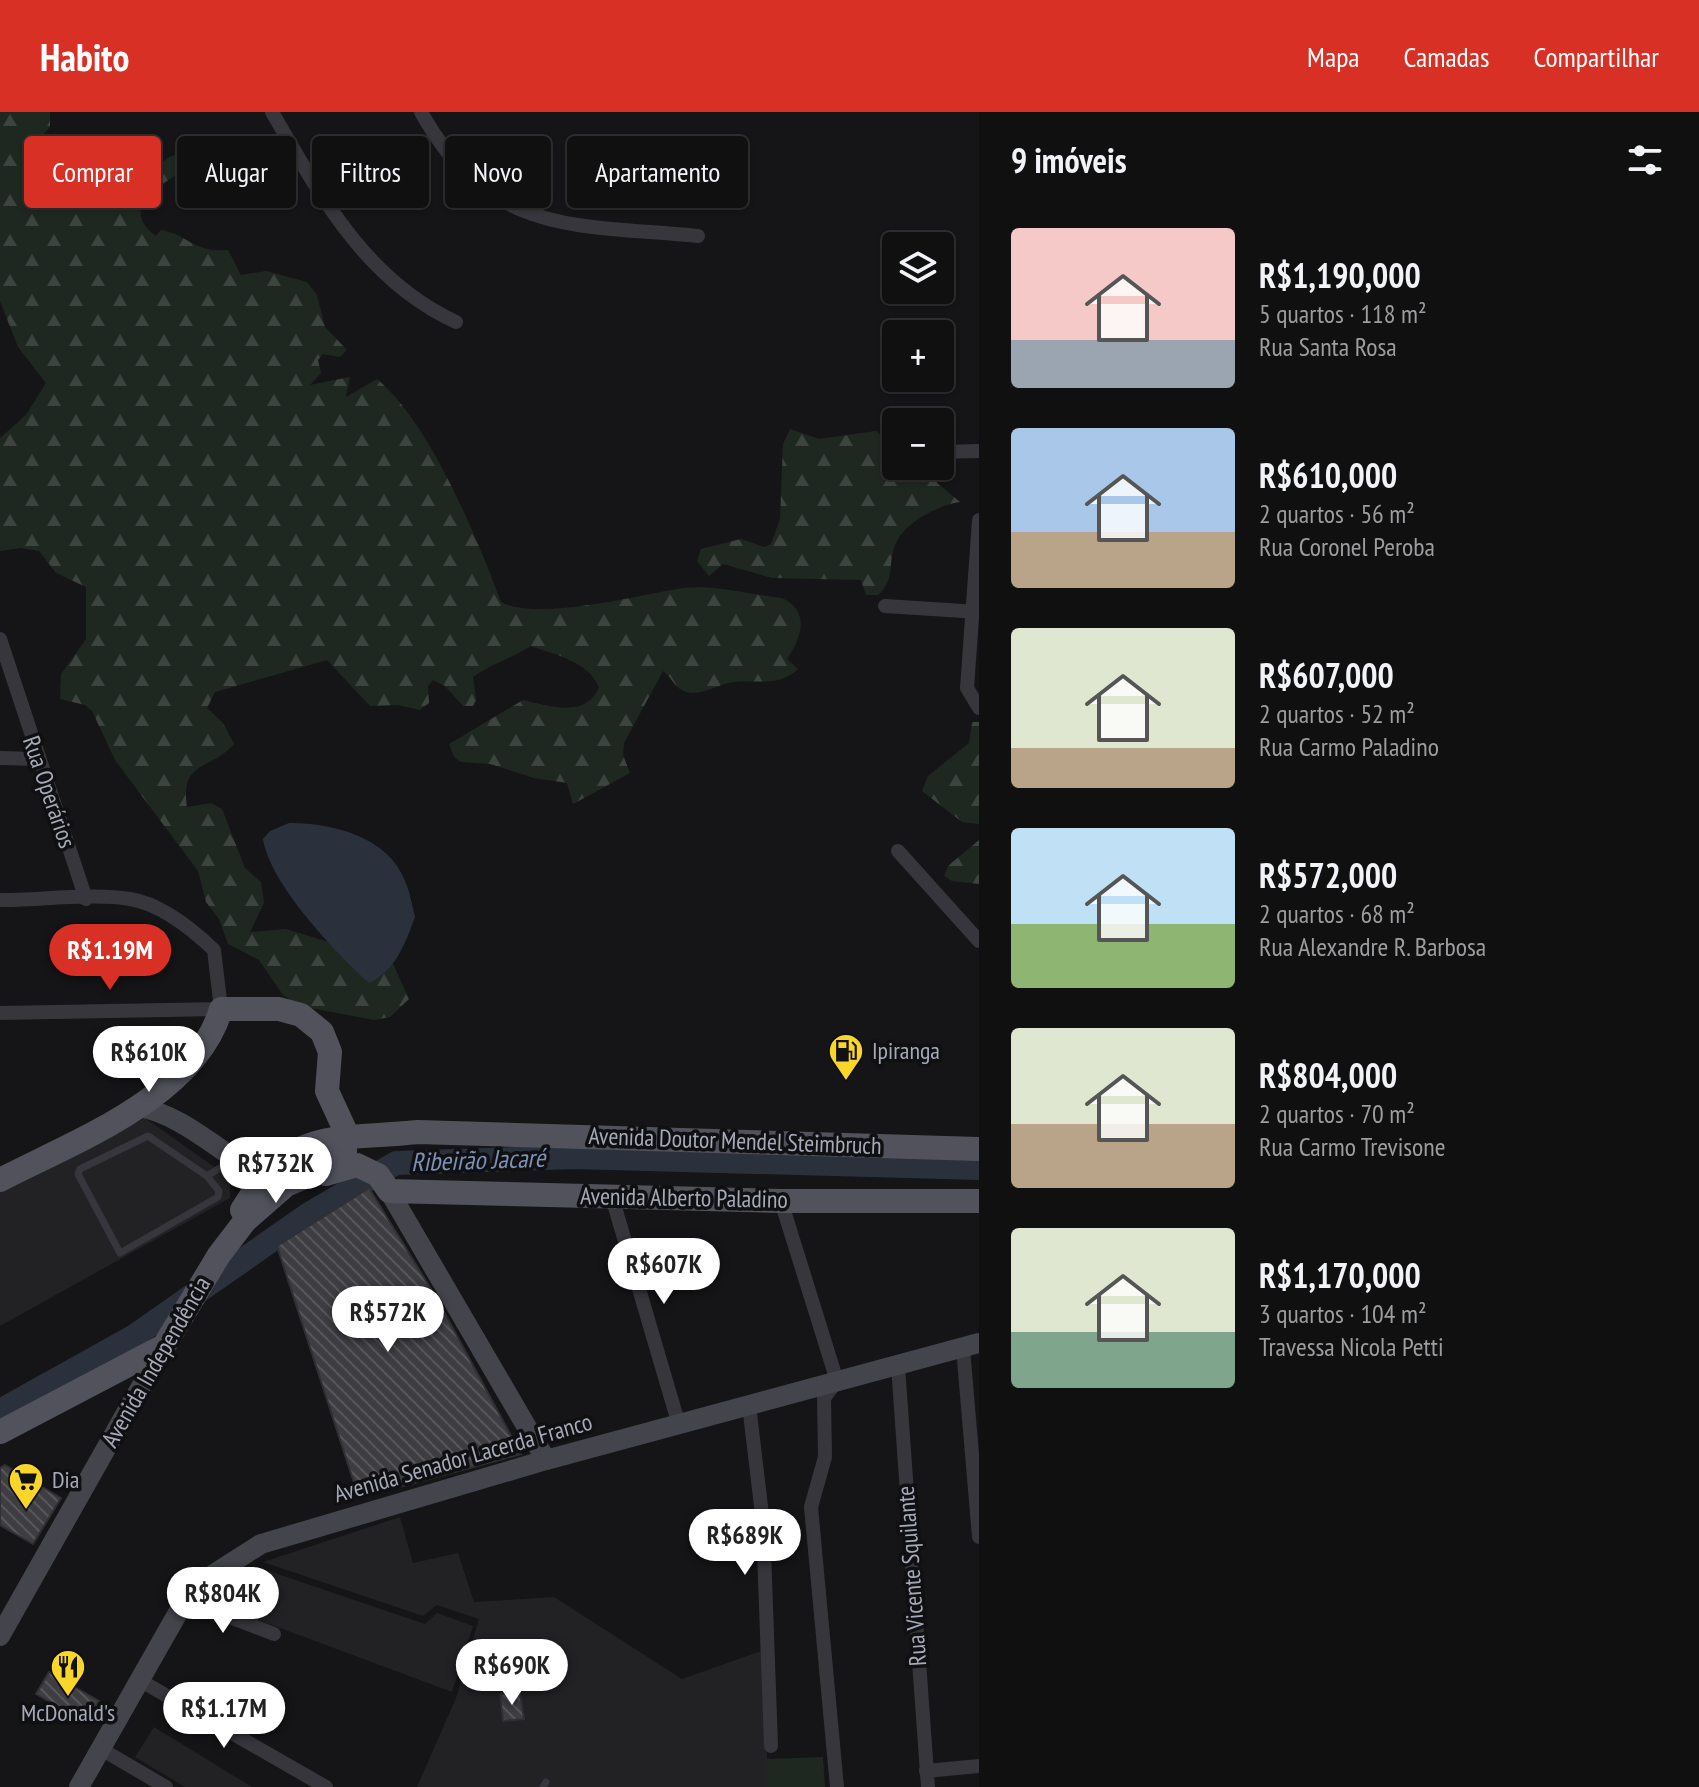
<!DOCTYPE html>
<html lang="pt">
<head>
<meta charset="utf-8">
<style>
	body { margin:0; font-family:"PT Sans Narrow",sans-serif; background:#1e1e1f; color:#f1f3f6; height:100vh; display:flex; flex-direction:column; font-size:30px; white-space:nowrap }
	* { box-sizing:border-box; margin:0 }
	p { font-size:26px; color:#9c9d9f }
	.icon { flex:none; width:44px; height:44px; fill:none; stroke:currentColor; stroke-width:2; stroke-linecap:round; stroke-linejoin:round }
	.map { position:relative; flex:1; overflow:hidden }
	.drawer { display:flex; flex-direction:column; background:#101011; width:720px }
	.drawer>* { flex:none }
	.top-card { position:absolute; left:24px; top:24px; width:760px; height:72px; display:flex; gap:16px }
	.fabs { position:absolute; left:882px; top:120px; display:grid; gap:16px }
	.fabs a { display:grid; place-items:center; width:72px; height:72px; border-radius:8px; background:#101011; box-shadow:0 2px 6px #0004,0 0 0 2px #303031; font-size:40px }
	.price { position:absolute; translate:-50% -68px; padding:0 18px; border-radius:28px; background:#fff; color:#222; font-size:26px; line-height:52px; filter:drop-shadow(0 2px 4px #0008) }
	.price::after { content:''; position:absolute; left:50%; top:48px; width:24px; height:18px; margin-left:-12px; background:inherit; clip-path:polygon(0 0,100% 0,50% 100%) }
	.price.current { background:#d93025; color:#fff }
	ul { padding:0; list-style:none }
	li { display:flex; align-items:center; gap:24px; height:200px; padding:0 32px }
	li span { display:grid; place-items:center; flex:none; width:224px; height:160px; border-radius:8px; color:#555 }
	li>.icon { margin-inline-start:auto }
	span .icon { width:96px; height:96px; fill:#fffc; stroke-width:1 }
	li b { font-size:34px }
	h2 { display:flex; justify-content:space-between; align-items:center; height:96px; padding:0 32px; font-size:34px }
	.tag { padding:0 28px; border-radius:8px; background:#101011; box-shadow:0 2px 6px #0004,0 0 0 2px #303031; font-size:28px; line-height:72px }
	.tag.current { background:#d93025; color:#fff }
	header { display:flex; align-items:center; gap:48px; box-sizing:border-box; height:112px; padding:0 40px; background:#d93025; color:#fff }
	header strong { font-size:38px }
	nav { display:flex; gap:44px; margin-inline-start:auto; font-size:28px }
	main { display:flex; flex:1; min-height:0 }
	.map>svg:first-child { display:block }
	.built { fill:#222124 }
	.forest { fill:url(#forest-firs) }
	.park { fill:#1f2721 }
	.water { fill:#2b313c }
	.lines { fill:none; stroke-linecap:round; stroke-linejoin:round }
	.river { stroke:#2b313c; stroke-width:24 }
	.building { fill:url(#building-back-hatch); stroke:#302f33; stroke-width:2 }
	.lane { stroke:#36363c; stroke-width:7 }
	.street { stroke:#36363c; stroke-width:14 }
	.secondary { stroke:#44454c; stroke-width:20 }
	.primary { stroke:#52525c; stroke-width:24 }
	.labels { text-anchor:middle; stroke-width:7; stroke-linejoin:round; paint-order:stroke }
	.street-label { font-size:24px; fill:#a6a9b8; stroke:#101012 }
	.poi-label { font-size:24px; fill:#a6a9b8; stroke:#101012; text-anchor:start }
	.water-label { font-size:26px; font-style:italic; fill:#7c91b5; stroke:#101012 }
</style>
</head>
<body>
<header>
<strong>Habito</strong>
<nav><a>Mapa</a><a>Camadas</a><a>Compartilhar</a></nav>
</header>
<main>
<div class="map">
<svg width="979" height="1675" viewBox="0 0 979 1675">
	<defs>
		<pattern id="forest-firs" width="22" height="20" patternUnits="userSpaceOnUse" patternTransform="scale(2)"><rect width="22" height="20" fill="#1f2721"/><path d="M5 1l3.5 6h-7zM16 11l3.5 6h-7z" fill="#3d443f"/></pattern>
		<pattern id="building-back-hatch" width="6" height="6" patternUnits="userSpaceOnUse" patternTransform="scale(2)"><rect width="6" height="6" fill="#3d3d42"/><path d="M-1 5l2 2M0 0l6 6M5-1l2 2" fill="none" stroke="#56565b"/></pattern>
	</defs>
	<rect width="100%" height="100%" fill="#151517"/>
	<g class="built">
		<polygon points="145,1006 230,1066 230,1086 0,1214 0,1080"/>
		<polygon points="400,1405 413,1451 458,1441 474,1490 554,1485 682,1567 767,1537 767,1675 417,1675 456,1586 479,1507 437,1493 423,1504 263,1450"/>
		<polygon points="263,1457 425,1512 437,1501 473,1514 452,1580 245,1503"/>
		<polygon points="154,1615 252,1675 185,1675 135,1645"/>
	</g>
	<g class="forest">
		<path d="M0 0H50V15L34 33V45L52 43 58 61 71 75 103 69 109 77 121 61C159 70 159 40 184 42L182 59 143 85C138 104 140 112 156 124L161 118C190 123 192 141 228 138L241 163 266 159 307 170 317 183 325 215 347 238 340 245 323 242 318 248 321 261 310 273 350 265 346 285 377 267C429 310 477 425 501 490 538 510 642 482 684 476 714 472 752 483 782 486 810 499 802 525 787 547L798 557C777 576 758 567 733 570 720 572 704 582 691 581 675 579 673 566 663 559L624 631 623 643 630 661 573 692 567 671 534 666 490 652 461 650 454 645 449 632 523 588C549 594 586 607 599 575 588 549 555 543 531 534 512 546 491 552 473 565L476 588 473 594H463L445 574 433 568 428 574 429 591 420 598 398 593 370 594 327 548 215 580 207 596 223 611 234 632C210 659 180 648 187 695L211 691 222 697 245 756 261 770 264 791 250 820 286 817 345 835 389 843 409 887 390 905 374 908 300 894 283 883 259 848 228 832 219 807 206 790 198 759 115 648 92 599 85 593 60 587 61 562 86 527V475L56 461 39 439 21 436 0 439V326L26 303 46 271 18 235 0 189Z"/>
		<path d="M790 317 819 327 876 319 895 335 896 354H905L910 364C921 365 929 355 942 355L935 361 937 371 960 390C938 393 901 412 894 436 888 455 895 468 878 483H866L861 468 772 466 723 452 709 464 697 449 701 437 741 427 764 435 771 432 780 407 783 332Z"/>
		<polygon points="972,610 979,610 979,712 962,710 922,679 928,664 969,631"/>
		<polygon points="979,728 979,772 952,769 944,764 948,754"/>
	</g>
	<polygon class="park" points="823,1645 825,1675 767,1675 767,1647"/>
	<path class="water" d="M289 711C331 711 388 724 405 769 410 780 412 793 415 805 405 832 396 858 369 871 335 840 270 772 263 727L270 719Z"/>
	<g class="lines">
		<polyline class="river" points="0,1299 133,1225 309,1102 396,1051 574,1045 979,1056"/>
	</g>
	<g class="building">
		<polygon points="369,1076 437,1187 521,1342 359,1386 277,1134"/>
		<polygon points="5,1353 61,1386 33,1432 0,1413 0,1356"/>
		<polygon points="49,1560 99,1589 86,1611 36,1582"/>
		<polygon points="520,1580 524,1607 503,1609 500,1582"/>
	</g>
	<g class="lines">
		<g class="lane">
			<polygon points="148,1024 207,1064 219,1079 218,1085 120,1141 78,1062 80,1057"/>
			<polyline points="207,1064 231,1049"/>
			<polyline points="543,1675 546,1670"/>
		</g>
		<g class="street">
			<path d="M272 0C320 83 365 168 456 210"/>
			<path d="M421 0C491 125 574 112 698 124"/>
			<polyline points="940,340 979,339"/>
			<polyline points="979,408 967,576 979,596"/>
			<polyline points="885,494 979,500"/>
			<polyline points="0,527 86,787"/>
			<polyline points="0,646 37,647"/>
			<polyline points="898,739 979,829"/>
			<path d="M0 788C38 788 94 781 130 787 161 792 192 817 214 838L221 897 0 901"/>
			<polyline points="612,1085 679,1313"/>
			<polyline points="781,1089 837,1269 824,1286 825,1345 811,1395 837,1675"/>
			<polyline points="963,1236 979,1425"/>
			<polyline points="898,1254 928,1675"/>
			<polyline points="749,1293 763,1411 771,1634"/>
			<polyline points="185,1488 274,1522"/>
			<polyline points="141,1569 326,1675"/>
			<polyline points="101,1637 166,1675"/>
			<polyline points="926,1659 979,1654"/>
		</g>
		<g class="secondary">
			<path d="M139 995C189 1004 229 1051 277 1070"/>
			<polyline points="389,1079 546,1348"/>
			<polyline points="0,1524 164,1234"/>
			<polyline points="79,1675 192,1476 261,1432 546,1348 979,1231"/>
		</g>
		<g class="primary">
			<polyline points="326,1062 357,1053 378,1063 389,1079 781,1089 979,1089"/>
			<path d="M0 1068C75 1029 195 985 221 897H279L301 903 322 920 330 940 327 979 345 1018V1040L331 1054 286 1073 245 1109 219 1143 164 1234 0 1320"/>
			<path d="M242 1098C293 1013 332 1029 418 1020L979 1037"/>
		</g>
	</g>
	<defs>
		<symbol id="fuel-pin" viewBox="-11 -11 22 30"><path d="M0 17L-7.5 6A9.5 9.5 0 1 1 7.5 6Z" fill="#fad52a" stroke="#101012"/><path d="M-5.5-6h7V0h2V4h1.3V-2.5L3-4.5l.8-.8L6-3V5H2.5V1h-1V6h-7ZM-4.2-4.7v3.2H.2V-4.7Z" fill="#111"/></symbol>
		<symbol id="supermarket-pin" viewBox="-11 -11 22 30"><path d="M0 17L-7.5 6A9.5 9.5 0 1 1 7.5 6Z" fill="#fad52a" stroke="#101012"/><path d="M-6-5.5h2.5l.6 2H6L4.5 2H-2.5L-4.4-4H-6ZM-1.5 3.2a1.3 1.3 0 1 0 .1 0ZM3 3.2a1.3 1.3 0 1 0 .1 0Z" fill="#111"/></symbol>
		<symbol id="restaurant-pin" viewBox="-11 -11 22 30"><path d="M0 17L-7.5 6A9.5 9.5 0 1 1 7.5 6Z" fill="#fad52a" stroke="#101012"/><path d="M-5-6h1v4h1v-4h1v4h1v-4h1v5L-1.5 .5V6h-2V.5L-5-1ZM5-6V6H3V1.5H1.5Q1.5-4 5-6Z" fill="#111"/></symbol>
	</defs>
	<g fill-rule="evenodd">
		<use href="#fuel-pin" x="826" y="919" width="40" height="54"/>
		<use href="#supermarket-pin" x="6" y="1348" width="40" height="54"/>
		<use href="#restaurant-pin" x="48" y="1535" width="40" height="54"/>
	</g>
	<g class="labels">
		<g class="street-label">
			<text transform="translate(49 680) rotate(71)" y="8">Rua Operários</text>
			<text transform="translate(735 1029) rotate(2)" y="8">Avenida Doutor Mendel Steimbruch</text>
			<text transform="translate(684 1086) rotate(1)" y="8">Avenida Alberto Paladino</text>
			<text transform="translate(156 1250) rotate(-60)" y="8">Avenida Independência</text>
			<text transform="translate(463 1346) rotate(-16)" y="8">Avenida Senador Lacerda Franco</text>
			<text transform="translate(912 1464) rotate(-94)" y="8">Rua Vicente Squilante</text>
		</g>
		<g class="poi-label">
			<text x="872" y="947">Ipiranga</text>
			<text x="52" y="1376">Dia</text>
			<text x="68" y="1609" text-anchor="middle">McDonald's</text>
		</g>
		<g class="water-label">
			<text transform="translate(478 1048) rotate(-2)" y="9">Ribeirão Jacaré</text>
		</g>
	</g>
</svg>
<div class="fabs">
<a><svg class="icon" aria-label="layers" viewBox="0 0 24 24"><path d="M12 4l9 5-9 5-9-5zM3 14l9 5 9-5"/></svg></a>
<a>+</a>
<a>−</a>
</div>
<b class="price current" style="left:110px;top:880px">R$1.19M</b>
<b class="price" style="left:149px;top:982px">R$610K</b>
<b class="price" style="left:276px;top:1093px">R$732K</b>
<b class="price" style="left:664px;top:1194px">R$607K</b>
<b class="price" style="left:388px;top:1242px">R$572K</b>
<b class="price" style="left:745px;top:1465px">R$689K</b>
<b class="price" style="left:223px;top:1523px">R$804K</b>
<b class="price" style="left:512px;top:1595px">R$690K</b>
<b class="price" style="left:224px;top:1638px">R$1.17M</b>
<div class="top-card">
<a class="tag current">Comprar</a>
<a class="tag">Alugar</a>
<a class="tag">Filtros</a>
<a class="tag">Novo</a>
<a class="tag">Apartamento</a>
</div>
</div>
<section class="drawer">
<h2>9 imóveis<svg class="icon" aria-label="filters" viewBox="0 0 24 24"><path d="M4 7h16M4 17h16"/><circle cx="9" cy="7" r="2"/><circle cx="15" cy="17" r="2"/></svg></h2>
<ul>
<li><span style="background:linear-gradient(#f6c9c9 70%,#9aa5b1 0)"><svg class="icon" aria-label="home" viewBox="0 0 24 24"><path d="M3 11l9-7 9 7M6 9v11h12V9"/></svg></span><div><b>R$1,190,000</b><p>5 quartos · 118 m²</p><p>Rua Santa Rosa</p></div></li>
<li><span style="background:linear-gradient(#a9c7e8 65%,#b9a48a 0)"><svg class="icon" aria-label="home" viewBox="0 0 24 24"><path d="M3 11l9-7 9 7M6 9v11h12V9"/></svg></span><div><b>R$610,000</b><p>2 quartos · 56 m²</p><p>Rua Coronel Peroba</p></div></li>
<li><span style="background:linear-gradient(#dfe7d0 75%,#b9a48a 0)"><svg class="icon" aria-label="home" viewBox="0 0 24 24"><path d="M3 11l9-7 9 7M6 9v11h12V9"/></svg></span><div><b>R$607,000</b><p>2 quartos · 52 m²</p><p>Rua Carmo Paladino</p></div></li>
<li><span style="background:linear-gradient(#bfe0f5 60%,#8fb573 0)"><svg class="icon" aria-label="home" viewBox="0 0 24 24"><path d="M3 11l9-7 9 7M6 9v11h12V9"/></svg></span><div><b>R$572,000</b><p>2 quartos · 68 m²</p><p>Rua Alexandre R. Barbosa</p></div></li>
<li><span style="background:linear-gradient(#dfe7d0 60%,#b9a48a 0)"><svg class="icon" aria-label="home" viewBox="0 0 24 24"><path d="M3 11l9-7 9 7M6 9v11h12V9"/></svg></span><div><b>R$804,000</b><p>2 quartos · 70 m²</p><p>Rua Carmo Trevisone</p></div></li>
<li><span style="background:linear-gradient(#dfe7d0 65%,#7fa58c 0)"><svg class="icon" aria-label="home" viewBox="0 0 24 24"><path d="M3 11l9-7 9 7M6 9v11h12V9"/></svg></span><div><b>R$1,170,000</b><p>3 quartos · 104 m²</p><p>Travessa Nicola Petti</p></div></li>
</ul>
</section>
</main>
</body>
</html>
